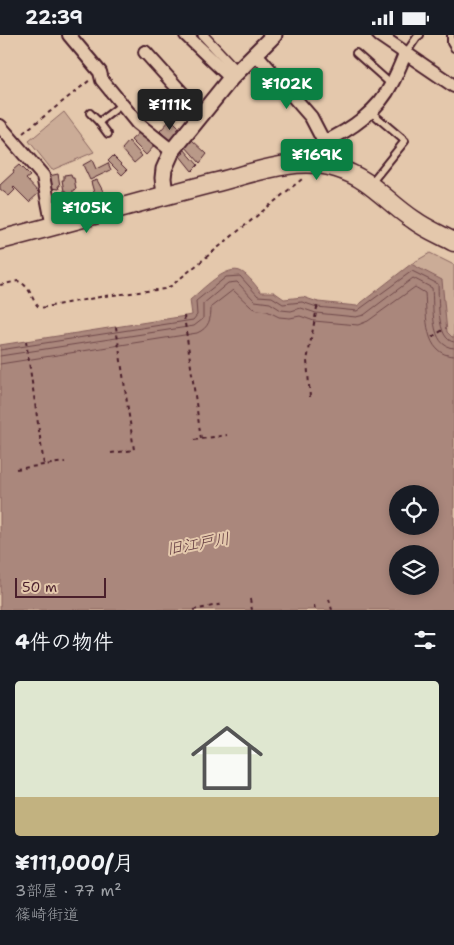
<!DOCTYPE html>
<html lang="ja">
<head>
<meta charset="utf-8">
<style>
	body { margin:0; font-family:"Shantell Sans","Klee One",sans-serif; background:#242831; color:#f1f3f6; height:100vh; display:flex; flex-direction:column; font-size:19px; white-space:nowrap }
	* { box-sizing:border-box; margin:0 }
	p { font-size:16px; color:#9ea1a6 }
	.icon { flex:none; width:28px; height:28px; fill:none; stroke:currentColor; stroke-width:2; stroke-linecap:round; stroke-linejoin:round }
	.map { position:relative; height:575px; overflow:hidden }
	.panel { display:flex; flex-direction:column; background:#171b24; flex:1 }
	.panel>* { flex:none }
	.fabs { position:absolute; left:389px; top:450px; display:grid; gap:10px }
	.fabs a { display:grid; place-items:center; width:50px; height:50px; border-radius:50%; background:#171b24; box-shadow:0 2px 8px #0003; font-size:25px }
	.scale { position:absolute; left:15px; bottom:12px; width:91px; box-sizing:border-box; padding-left:5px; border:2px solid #4a1f2b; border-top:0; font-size:14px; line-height:18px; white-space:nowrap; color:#4a1f2b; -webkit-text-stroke:4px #e4c8ac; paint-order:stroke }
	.price { position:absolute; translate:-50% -42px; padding:0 11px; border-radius:5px; background:#0b8043; color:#fff; font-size:16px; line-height:32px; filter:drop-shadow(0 1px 2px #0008) }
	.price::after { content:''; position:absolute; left:50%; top:30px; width:15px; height:11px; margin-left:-8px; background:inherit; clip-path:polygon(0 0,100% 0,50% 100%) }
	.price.selected { background:#222; color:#fff }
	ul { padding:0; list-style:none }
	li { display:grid; align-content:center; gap:10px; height:265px; padding:0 15px }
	li span { display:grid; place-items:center; height:155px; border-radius:5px; color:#555 }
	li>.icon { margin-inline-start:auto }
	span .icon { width:90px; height:90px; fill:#fffc; stroke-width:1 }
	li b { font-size:21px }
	h2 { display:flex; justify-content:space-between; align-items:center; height:60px; padding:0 15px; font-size:21px }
	.status { display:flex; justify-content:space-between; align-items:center; height:35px; padding:0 25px; background:#171b24; direction:ltr }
	.status svg { height:14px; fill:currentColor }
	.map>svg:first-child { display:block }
	.green { fill:#cbac97; stroke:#8a6661 }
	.water { fill:#aa877b; stroke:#845d5b; fill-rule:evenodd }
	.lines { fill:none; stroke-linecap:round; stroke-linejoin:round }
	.shore { stroke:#70494b; stroke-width:1 }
	.building { fill:#b99988; stroke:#4a1f2b }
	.service-casing { stroke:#4a1f2b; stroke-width:10 }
	.pedestrian-casing { stroke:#4a1f2b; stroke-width:12 }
	.minor-casing { stroke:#4a1f2b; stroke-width:16 }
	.tertiary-casing { stroke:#4a1f2b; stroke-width:19 }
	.secondary-casing { stroke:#4a1f2b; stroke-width:21 }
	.path { stroke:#4a1f2b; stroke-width:2; stroke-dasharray:4 4; stroke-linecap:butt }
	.service { stroke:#e4c8ac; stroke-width:6 }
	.pedestrian { stroke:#e4c8ac; stroke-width:9 }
	.minor { stroke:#e4c8ac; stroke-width:12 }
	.tertiary { stroke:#e4c8ac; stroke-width:15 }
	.secondary { stroke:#e4c8ac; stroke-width:18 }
	.labels { text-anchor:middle; stroke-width:4; stroke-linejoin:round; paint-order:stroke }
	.water-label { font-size:16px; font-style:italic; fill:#5d343b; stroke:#e4c8ac }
</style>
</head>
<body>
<div class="status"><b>22:39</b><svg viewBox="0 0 49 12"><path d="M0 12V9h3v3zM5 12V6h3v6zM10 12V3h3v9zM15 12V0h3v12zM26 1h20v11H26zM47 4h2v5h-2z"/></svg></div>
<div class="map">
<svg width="454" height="575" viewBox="0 0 454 575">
	<rect width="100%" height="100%" fill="#e4c8ac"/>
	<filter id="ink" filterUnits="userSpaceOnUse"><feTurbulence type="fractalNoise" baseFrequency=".02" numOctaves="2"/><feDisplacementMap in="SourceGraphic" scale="10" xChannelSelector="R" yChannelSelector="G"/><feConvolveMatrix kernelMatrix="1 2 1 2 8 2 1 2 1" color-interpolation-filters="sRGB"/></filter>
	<g filter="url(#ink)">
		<g class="green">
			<polygon points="64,77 94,117 52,135 29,106"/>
			<polygon points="430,218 454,230 454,302 452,302 447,297 411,229"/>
		</g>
		<path class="water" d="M411 229 442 245 447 297 452 302H454V575H0V310L192 280 190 265C202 255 227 228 242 237 249 241 256 251 261 257H274L284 264 303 262 318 267 357 271ZM398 459H430V491H398ZM398 519H430V551H398Z"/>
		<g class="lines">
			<g class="shore">
				<path d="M0 315 193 285 197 280 196 266 226 242 240 241 258 261 272 262 283 269 302 267 317 272 357 276 412 236 438 249C439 263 436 305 454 307"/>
				<path d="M0 321 194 291 203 284V269L228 248 237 247 255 266 270 268 281 275 291 276 301 273 316 278 356 282 364 280 413 243 432 253C434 271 429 312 454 313"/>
				<path d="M0 329 197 298C209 293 211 284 211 272L233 255 251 272 258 275 267 276 279 282 290 283 300 281 314 286 358 290 368 286 415 252 425 258C427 280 423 320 454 321"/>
			</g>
		</g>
		<g class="building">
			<polygon points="171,84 181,94 167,108 162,102 164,100 160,96"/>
			<polygon points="141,96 157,108 146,120 131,105"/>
			<polygon points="191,104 207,119 200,128 185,111"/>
			<polygon points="129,106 142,121 134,128 122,114"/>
			<polygon points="184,114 198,130 192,136 180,121 184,118 182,116"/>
			<polygon points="113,121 127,135 122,140 108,126"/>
			<polygon points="92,125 96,134 108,128 111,135 90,145 83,130"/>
			<polygon points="19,130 30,141 26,144 39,158 29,167 14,152 13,153 15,155 9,161 0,154 0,150 14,137 13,135"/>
			<polygon points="58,139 60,151 58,151 59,154 50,153 49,141"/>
			<polygon points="71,139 72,143 74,143 76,154 73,155 73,158 67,159 66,156 64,156 62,145 64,145 64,140"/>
			<polygon points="97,145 104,158 95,161 91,147"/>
		</g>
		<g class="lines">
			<defs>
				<g id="service">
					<polyline points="451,0 451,8 454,13"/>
					<polyline points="356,18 392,50"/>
					<polyline points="406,18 417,2 420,0"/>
					<polyline points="90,78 99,87 121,70"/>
					<polyline points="99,87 108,99"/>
					<polyline points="371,148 405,106 371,77"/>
				</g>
				<polyline id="pedestrian" points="203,0 232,31"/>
				<g id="minor">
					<polyline points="69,0 100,37 102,45 137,88 172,116"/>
					<polyline points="186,0 231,43"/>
					<polyline points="379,0 454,51"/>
					<polyline points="145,17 201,79"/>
					<polyline points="256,19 311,82 324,107 325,130"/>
					<polyline points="0,91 43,141 53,192"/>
					<path d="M324 107C351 95 379 75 392 48 397 39 401 29 405 19"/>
				</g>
				<polyline id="tertiary" points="165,160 163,143 164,134 172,116 231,43 274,0"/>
				<path id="secondary" d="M0 205C71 187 142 166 213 148 251 139 297 120 336 133 372 144 385 166 414 185 426 194 441 200 454 207"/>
			</defs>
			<use href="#service" class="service-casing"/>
			<use href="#pedestrian" class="pedestrian-casing"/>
			<use href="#minor" class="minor-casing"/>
			<use href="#tertiary" class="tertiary-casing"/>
			<use href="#secondary" class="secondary-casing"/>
			<g class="path">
				<polyline points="23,98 90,45"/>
				<polyline points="70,160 73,171"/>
				<path d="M0 250 18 246C33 253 30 265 40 273L105 261 164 254 171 251 302 144"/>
				<polyline points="184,281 201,404"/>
				<polyline points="432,302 446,293"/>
				<polyline points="26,306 44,430"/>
				<polyline points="310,362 307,326 318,267"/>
				<polyline points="194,405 227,400"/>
				<polyline points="111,418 134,415 116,292"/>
				<polyline points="16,434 65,427"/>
				<polyline points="250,564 252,575"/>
				<polyline points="329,564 332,575"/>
				<polyline points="314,570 315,575"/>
				<polyline points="193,575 223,569"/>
			</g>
			<use href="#service" class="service"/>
			<use href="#pedestrian" class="pedestrian"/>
			<use href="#minor" class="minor"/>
			<use href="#tertiary" class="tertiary"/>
			<use href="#secondary" class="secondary"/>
		</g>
	</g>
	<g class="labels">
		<g class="water-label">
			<text transform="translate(198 508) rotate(-10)" y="6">旧江戸川</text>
		</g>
	</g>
</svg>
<div class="fabs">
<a><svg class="icon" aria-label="locate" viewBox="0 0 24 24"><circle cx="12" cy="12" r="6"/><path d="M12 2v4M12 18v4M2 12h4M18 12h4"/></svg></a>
<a><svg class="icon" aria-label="layers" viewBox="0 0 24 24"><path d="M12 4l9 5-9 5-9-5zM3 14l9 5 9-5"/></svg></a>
</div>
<div class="scale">50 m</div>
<b class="price" style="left:287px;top:75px">¥102K</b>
<b class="price selected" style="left:170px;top:96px">¥111K</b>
<b class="price" style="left:317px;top:146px">¥169K</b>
<b class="price" style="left:87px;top:199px">¥105K</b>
</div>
<section class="panel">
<h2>4件の物件<svg class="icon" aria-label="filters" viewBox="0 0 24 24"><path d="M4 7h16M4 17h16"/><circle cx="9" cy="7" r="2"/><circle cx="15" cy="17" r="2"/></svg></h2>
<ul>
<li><span style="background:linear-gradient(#dfe7d0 75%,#c2b280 0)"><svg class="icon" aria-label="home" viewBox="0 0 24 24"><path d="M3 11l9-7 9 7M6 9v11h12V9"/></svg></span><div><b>¥111,000/月</b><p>3部屋 · 77 m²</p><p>篠崎街道</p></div></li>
</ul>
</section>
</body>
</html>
